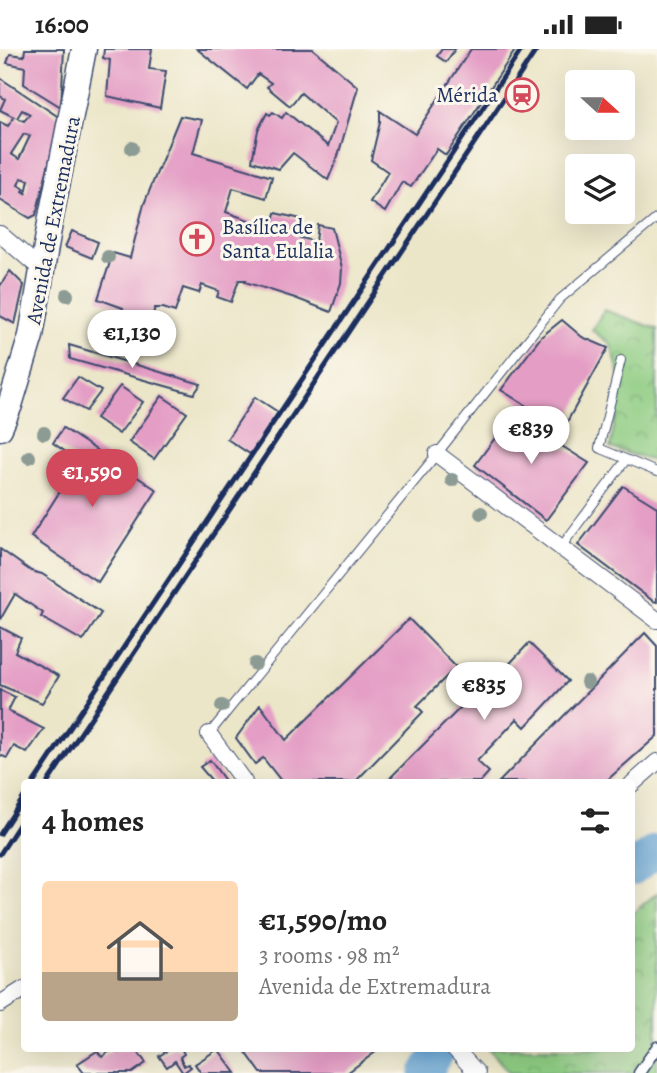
<!DOCTYPE html>
<html lang="en">
<head>
<meta charset="utf-8">
<style>
	body { margin:0; font-family:Alegreya,serif; background:#f6f6f6; color:#222; height:100vh; display:flex; flex-direction:column; font-size:26px; white-space:nowrap }
	* { box-sizing:border-box; margin:0 }
	p { font-size:23px; color:#767676 }
	.icon { flex:none; width:38px; height:38px; fill:none; stroke:currentColor; stroke-width:2; stroke-linecap:round; stroke-linejoin:round }
	.map { position:relative; flex:1; overflow:hidden }
	.details { position:absolute; left:21px; top:730px; width:614px; height:273px; display:flex; flex-direction:column; background:#fff; border-radius:7px; box-shadow:0 7px 28px #0002 }
	.details>* { flex:none }
	.needle { width:46px; rotate:111deg }
	.fabs { position:absolute; left:565px; top:21px; display:grid; gap:14px }
	.fabs a { display:grid; place-items:center; width:70px; height:70px; border-radius:7px; background:#fff; box-shadow:0 7px 28px #0002; font-size:35px }
	.price { position:absolute; translate:-50% -60px; padding:0 16px; border-radius:24px; background:#fff; color:#222; font-size:23px; line-height:46px; filter:drop-shadow(0 2px 4px #0008) }
	.price::after { content:''; position:absolute; left:50%; top:42px; width:21px; height:16px; margin-left:-10px; background:inherit; clip-path:polygon(0 0,100% 0,50% 100%) }
	.price.on { background:#d1495b; color:#fff }
	ul { padding:0; list-style:none }
	li { display:flex; align-items:center; gap:21px; height:175px; padding:0 21px }
	li+li { border-top:2px solid #e0e0e0 }
	li span { display:grid; place-items:center; flex:none; width:196px; height:140px; border-radius:7px; color:#555 }
	li>.icon { margin-inline-start:auto }
	span .icon { width:84px; height:84px; fill:#fffc; stroke-width:1 }
	li b { font-size:30px }
	h2 { display:flex; justify-content:space-between; align-items:center; height:84px; padding:0 21px; font-size:30px }
	.status { display:flex; justify-content:space-between; align-items:center; height:49px; padding:0 35px; background:#fff; direction:ltr }
	.status svg { height:19px; fill:currentColor }
	.map>svg:first-child { display:block }
	.park { fill:url(#park-crowns); stroke:#547e70; stroke-width:2 }
	.lines { fill:none; stroke-linecap:round; stroke-linejoin:round }
	.river { stroke:#60a1d3; stroke-width:33 }
	.building { fill:#e49dc5; fill-rule:evenodd }
	.service-casing { stroke:#3a4a6e; stroke-width:10 }
	.pedestrian-casing { stroke:#3a4a6e; stroke-width:13 }
	.minor-casing { stroke:#3a4a6e; stroke-width:18 }
	.primary-casing { stroke:#3a4a6e; stroke-width:27 }
	.service { stroke:#fff; stroke-width:8 }
	.pedestrian { stroke:#fff; stroke-width:10 }
	.minor { stroke:#fff; stroke-width:16 }
	.primary { stroke:#fff; stroke-width:24 }
	.rail { stroke:#1b2f5e; stroke-width:5 }
	.tree { fill:#8c9b94 }
	.labels { text-anchor:middle; stroke-width:6; stroke-linejoin:round; paint-order:stroke }
	.poi-label { font-size:21px; fill:#1b2f5e; stroke:#fbf7ec; text-anchor:end }
	.street-label { font-size:21px; fill:#1b2f5e; stroke:#fbf7ec }
</style>
</head>
<body>
<div class="status"><b>16:00</b><svg viewBox="0 0 49 12"><path d="M0 12V9h3v3zM5 12V6h3v6zM10 12V3h3v9zM15 12V0h3v12zM26 1h20v11H26zM47 4h2v5h-2z"/></svg></div>
<div class="map">
<svg width="657" height="1024" viewBox="0 0 657 1024">
	<defs>
		<pattern id="park-crowns" width="20" height="18" patternUnits="userSpaceOnUse" patternTransform="scale(1.75)"><rect width="20" height="18" fill="#8ecc82"/><path d="M2 6a3 3 0 1 1 6 0M12 15a3 3 0 1 1 6 0" fill="none" stroke="#73a66e"/></pattern>
	</defs>
	<rect width="100%" height="100%" fill="#fbf7ec"/>
	<filter id="ink" filterUnits="userSpaceOnUse"><feTurbulence type="fractalNoise" baseFrequency=".0143" numOctaves="2"/><feDisplacementMap in="SourceGraphic" scale="14" xChannelSelector="R" yChannelSelector="G"/><feConvolveMatrix kernelMatrix="1 2 1 2 8 2 1 2 1" color-interpolation-filters="sRGB"/></filter>
	<filter id="wash" filterUnits="userSpaceOnUse"><feTurbulence type="fractalNoise" baseFrequency=".00686" numOctaves="4" result="noise"/><feDisplacementMap in="SourceGraphic" scale="28" xChannelSelector="R" yChannelSelector="G"/><feGaussianBlur stdDeviation="1.57" result="paint"/><feColorMatrix in="noise" values="0 0 0 0 0 0 0 0 0 0 0 0 0 0 0 0 0 1.4 0 .05"/><feComposite in="paint" operator="in"/></filter>
	<g filter="url(#wash)">
		<rect width="100%" height="100%" fill="#ece6c9"/>
		<g class="park">
			<polygon points="604,261 657,280 657,413 610,399 622,333 611,296 592,281"/>
			<polygon points="657,844 657,1024 510,1024 488,999 632,999 632,865"/>
		</g>
		<g class="lines">
			<g class="river">
				<polyline points="632,820 657,802"/>
				<polyline points="426,1024 440,999"/>
			</g>
		</g>
		<g id="blocks">
			<g class="building">
				<polygon points="25,0 64,0 61,58 24,35 25,18 7,14 10,5 24,7"/>
				<polygon points="104,0 152,0 149,20 166,22 160,59 107,47 110,11 103,9"/>
				<polygon points="197,0 313,0 358,38 338,107 328,131 293,104 279,120 252,112 258,81 267,64 270,66 273,63 282,69 286,63 328,97 336,74 301,44 290,57 267,38 271,34 258,25 247,40"/>
				<polygon points="442,0 455,0 446,13 437,7"/>
				<polygon points="471,0 516,0 446,106 437,100 411,138 402,133 385,163 370,153 388,123 371,111 380,73 380,62 415,85"/>
				<path d="M0 29 60 69 36 166 30 169 0 151V73L8 77 14 68 0 61 5 50 0 47ZM22 61 30 65 24 72 17 69ZM24 85 30 87 19 110 11 105ZM21 129 29 131 26 144 23 142 25 140 18 136Z"/>
				<polygon points="180,67 202,71 193,104 272,128 266,149 233,139 226,163 271,179 275,164 301,170 295,187 316,193 318,176 332,179 342,219 341,234 331,263 295,249 245,233 246,231 239,231 231,253 217,248 219,242 202,236 199,244 183,239 175,263 163,259 155,259 148,278 120,270 123,259 98,250 113,204 130,209 144,155"/>
				<polygon points="72,182 98,193 92,209 65,198"/>
				<polygon points="10,222 24,236 15,275 0,267 0,237"/>
				<polygon points="562,271 582,288 608,299 563,380 501,341 541,288"/>
				<polygon points="69,296 201,335 194,345 70,310"/>
				<polygon points="78,328 101,342 86,362 63,349"/>
				<polygon points="120,337 143,353 119,385 96,369"/>
				<polygon points="162,347 187,364 154,410 129,393"/>
				<polygon points="255,348 278,363 250,405 227,390"/>
				<polygon points="512,366 589,414 546,471 475,416"/>
				<polygon points="63,379 157,441 98,533 31,488 79,412 53,394"/>
				<polygon points="623,437 657,458 657,553 653,552 578,496"/>
				<polygon points="0,500 31,522 42,525 101,564 83,592 41,568 43,564 15,545 0,571"/>
				<polygon points="409,570 456,618 417,657 423,663 355,733 282,733 263,709 255,715 236,689 260,656 286,691"/>
				<polygon points="0,578 21,589 15,603 59,627 42,654 0,636"/>
				<polygon points="645,584 657,597 657,687 605,733 499,733"/>
				<polygon points="529,594 568,632 525,678 517,670 477,712 489,723 480,733 386,733 483,636 487,639"/>
				<polygon points="0,641 15,648 8,662 44,680 27,704 14,697 7,709 0,706"/>
				<polygon points="210,711 226,733 213,733 200,718"/>
				<polygon points="114,999 117,999 119,1002 124,999 135,999 146,1014 132,1024 84,1024 77,1015 97,1002 102,1008"/>
				<polygon points="172,999 181,999 184,1005 180,1008 184,1017 188,1015 191,1018 183,1024 175,1012 167,1018 159,1007"/>
				<polygon points="243,999 381,999 347,1024 261,1024"/>
				<polygon points="218,1000 236,1024 201,1024 195,1015"/>
			</g>
		</g>
	</g>
	<g filter="url(#ink)">
		<use href="#blocks" fill-opacity="0" stroke="#3a4a6e" stroke-width="2"/>
		<g class="lines">
			<defs>
				<g id="service">
					<polyline points="621,311 599,399 657,423"/>
					<polyline points="561,498 626,411"/>
					<polyline points="209,685 437,405 560,250 657,169"/>
				</g>
				<polyline id="pedestrian" points="639,1024 657,998"/>
				<g id="minor">
					<polyline points="0,185 42,221"/>
					<polyline points="437,405 657,571"/>
					<polyline points="209,685 244,733"/>
					<polyline points="632,735 657,713"/>
					<polyline points="0,955 24,940"/>
					<polyline points="454,999 477,1024"/>
				</g>
				<polyline id="primary" points="0,379 10,356 31,287 51,168 84,0"/>
			</defs>
			<use href="#service" class="service-casing"/>
			<use href="#pedestrian" class="pedestrian-casing"/>
			<use href="#minor" class="minor-casing"/>
			<use href="#primary" class="primary-casing"/>
			<use href="#service" class="service"/>
			<use href="#pedestrian" class="pedestrian"/>
			<use href="#minor" class="minor"/>
			<use href="#primary" class="primary"/>
			<g class="rail">
				<polyline points="34,733 522,0"/>
				<polyline points="48,733 537,0"/>
				<polyline points="0,785 24,748"/>
				<polyline points="0,805 24,768"/>
			</g>
		</g>
		<g class="tree">
			<circle cx="132" cy="99" r="7"/>
			<circle cx="108" cy="208" r="7"/>
			<circle cx="67" cy="246" r="7"/>
			<circle cx="44" cy="384" r="7"/>
			<circle cx="29" cy="408" r="7"/>
			<circle cx="452" cy="431" r="7"/>
			<circle cx="481" cy="464" r="7"/>
			<circle cx="255" cy="615" r="7"/>
			<circle cx="587" cy="633" r="7"/>
			<circle cx="222" cy="657" r="7"/>
		</g>
	</g>
	<defs>
		<symbol id="station-ring" viewBox="-11 -11 22 22"><circle r="9.5" fill="#fbf7ec" stroke="#d1495b" stroke-width="1.5"/><path d="M-3-6H3Q5-6 5-4V2Q5 4 3 4L4.5 6H3L1.5 4h-3L-3 6H-4.5L-3 4Q-5 4-5 2V-4Q-5-6-3-6ZM-3.5-4v3h7v-3ZM-3.5 1v1.5H-2V1ZM2 1v1.5H3.5V1Z" fill="#d1495b"/></symbol>
		<symbol id="church-ring" viewBox="-11 -11 22 22"><circle r="9.5" fill="#fbf7ec" stroke="#d1495b" stroke-width="1.5"/><path d="M-1.2-6h2.4v3.5h3.3v2.4h-3.3V6h-2.4V-.1h-3.3v-2.4h3.3Z" fill="#d1495b"/></symbol>
	</defs>
	<g fill-rule="evenodd">
		<use href="#station-ring" x="503" y="27" width="38" height="38"/>
		<use href="#church-ring" x="178" y="171" width="38" height="38"/>
	</g>
	<g class="labels">
		<g class="poi-label">
			<text x="498" y="53">Mérida</text>
			<text x="222" y="185" text-anchor="start">Basílica de<tspan x="222" dy="24">Santa Eulalia</tspan></text>
		</g>
		<g class="street-label">
			<text transform="translate(53 171) rotate(-79)" y="7">Avenida de Extremadura</text>
		</g>
	</g>
</svg>
<div class="fabs">
<a><svg class="needle" viewBox="-14 -14 28 28"><path d="M0-13l5 13h-10z" fill="#e53935"/><path d="M0 13l5-13h-10z" fill="#767676"/></svg></a>
<a><svg class="icon" aria-label="layers" viewBox="0 0 24 24"><path d="M12 4l9 5-9 5-9-5zM3 14l9 5 9-5"/></svg></a>
</div>
<b class="price" style="left:132px;top:321px">€1,130</b>
<b class="price" style="left:531px;top:417px">€839</b>
<b class="price on" style="left:92px;top:460px">€1,590</b>
<b class="price" style="left:484px;top:673px">€835</b>
<section class="details">
<h2>4 homes<svg class="icon" aria-label="filters" viewBox="0 0 24 24"><path d="M4 7h16M4 17h16"/><circle cx="9" cy="7" r="2"/><circle cx="15" cy="17" r="2"/></svg></h2>
<ul>
<li><span style="background:linear-gradient(#ffd9b3 65%,#b9a48a 0)"><svg class="icon" aria-label="home" viewBox="0 0 24 24"><path d="M3 11l9-7 9 7M6 9v11h12V9"/></svg></span><div><b>€1,590/mo</b><p>3 rooms · 98 m²</p><p>Avenida de Extremadura</p></div></li>
</ul>
</section>
</div>
</body>
</html>
